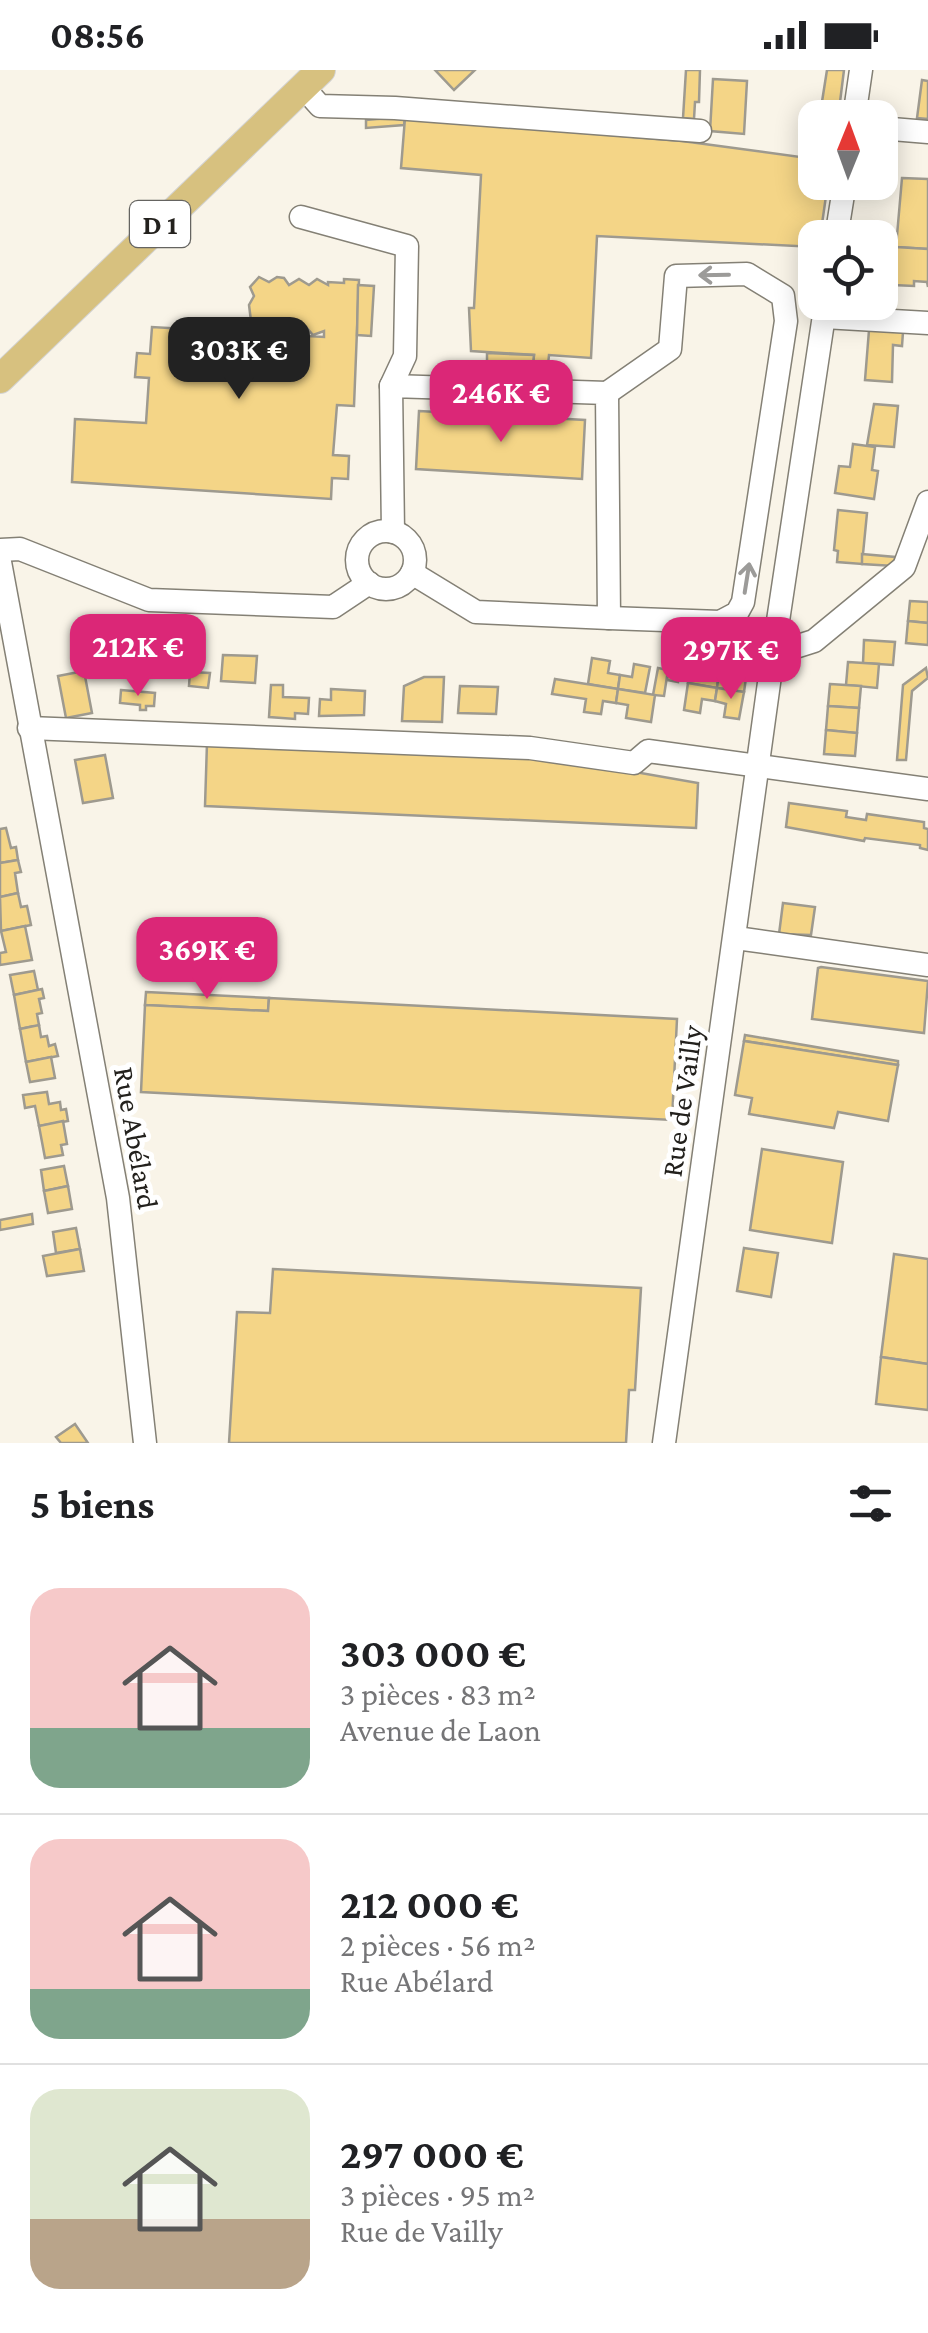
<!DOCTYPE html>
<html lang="fr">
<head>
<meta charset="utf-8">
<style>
	body { margin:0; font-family:"Crimson Pro",serif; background:#f2f2f2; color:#202124; height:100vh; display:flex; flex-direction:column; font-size:38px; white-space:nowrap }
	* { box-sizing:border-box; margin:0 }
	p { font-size:32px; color:#757577 }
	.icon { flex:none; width:55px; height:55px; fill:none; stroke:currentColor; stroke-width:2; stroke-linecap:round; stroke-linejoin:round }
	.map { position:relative; height:1373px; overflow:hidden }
	.sheet { display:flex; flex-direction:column; background:#fff; flex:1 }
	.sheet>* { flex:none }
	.needle { width:65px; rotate:1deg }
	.controls { position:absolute; left:798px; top:30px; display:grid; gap:20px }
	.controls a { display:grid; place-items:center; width:100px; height:100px; border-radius:20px; background:#fff; box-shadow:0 5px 25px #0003; font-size:50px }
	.price { position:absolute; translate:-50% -85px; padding:0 22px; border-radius:20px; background:#db2777; color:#fff; font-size:32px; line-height:65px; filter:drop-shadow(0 2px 5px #0008) }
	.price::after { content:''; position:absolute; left:50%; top:60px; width:30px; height:22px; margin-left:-15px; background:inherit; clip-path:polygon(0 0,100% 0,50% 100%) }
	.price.current { background:#222; color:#fff }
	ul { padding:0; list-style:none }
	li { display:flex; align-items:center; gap:30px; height:250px; padding:0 30px }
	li+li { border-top:2px solid #e0e0e0 }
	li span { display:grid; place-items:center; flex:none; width:280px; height:200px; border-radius:30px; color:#555 }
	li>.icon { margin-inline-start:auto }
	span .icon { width:120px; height:120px; fill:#fffc; stroke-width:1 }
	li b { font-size:42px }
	h2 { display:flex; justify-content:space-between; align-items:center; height:120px; padding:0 30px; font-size:42px }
	.status { display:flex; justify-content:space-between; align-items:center; height:70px; padding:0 50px; background:#fff; direction:ltr }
	.status svg { height:28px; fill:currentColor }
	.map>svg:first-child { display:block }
	.building { fill:#f4d587; stroke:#9e9a8f; stroke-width:2.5 }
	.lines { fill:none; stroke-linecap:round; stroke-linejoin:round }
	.minor-casing { stroke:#848075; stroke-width:25 }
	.major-casing { stroke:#d3d3d2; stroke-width:30 }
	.minor { stroke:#fff; stroke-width:22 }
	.major { stroke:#d7c17f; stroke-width:28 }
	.oneway { stroke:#9c9b99 }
	.labels { text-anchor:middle; stroke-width:10; stroke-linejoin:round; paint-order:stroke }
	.shield { fill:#fff; stroke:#656461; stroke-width:2.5 }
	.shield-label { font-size:28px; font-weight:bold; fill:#23211d }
	.street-label { font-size:30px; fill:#23211d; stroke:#fff }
</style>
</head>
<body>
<div class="status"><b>08:56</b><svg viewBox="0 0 49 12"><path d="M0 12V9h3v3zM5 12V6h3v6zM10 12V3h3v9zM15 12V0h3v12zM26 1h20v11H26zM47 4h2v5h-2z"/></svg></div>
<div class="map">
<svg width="928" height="1373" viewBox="0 0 928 1373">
	<rect width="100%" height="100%" fill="#f9f4e8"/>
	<g class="building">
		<polygon points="435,0 475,0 454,20"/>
		<polygon points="686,0 700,0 699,32 695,32 694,49 683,48"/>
		<polygon points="827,0 844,0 839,40 821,38"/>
		<polygon points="713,9 747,11 744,64 710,61"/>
		<polygon points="922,10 928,11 928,49 917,48"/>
		<polygon points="399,47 405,48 404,55 366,58 366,50"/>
		<polygon points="405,48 682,71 815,89 815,112 828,112 820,168 815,168 815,177 597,166 591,288 549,285 548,295 533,294 534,285 471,281 469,238 474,238 481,105 401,98"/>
		<polygon points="902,108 928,109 928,179 896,177"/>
		<polygon points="896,177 928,179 928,217 927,212 914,211 914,216 893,215"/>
		<polygon points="259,207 269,212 277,207 284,208 289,215 299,209 309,215 317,209 328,215 328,212 344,213 344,209 359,210 354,336 337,335 333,385 349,386 348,409 332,408 331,429 72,412 75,349 146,353 149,308 135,307 137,283 150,284 152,257 324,267 324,261 313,265 306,257 294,263 287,255 278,262 269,257 263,262 252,259 249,235 254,226 250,217"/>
		<polygon points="358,215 374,216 371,266 357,265"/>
		<polygon points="869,260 903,262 902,276 893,275 892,312 865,310"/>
		<polygon points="487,283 534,285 533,294 548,296 487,294"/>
		<polygon points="874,334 898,336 894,377 867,375"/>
		<polygon points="419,341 585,350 582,409 416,399"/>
		<polygon points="853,374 875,377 872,400 878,401 874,429 835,423 839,396 850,397"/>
		<polygon points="838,440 867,443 862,494 837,492 838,481 834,480"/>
		<polygon points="862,484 895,487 894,496 862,494"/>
		<polygon points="910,531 928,532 928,553 908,551"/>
		<polygon points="131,547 157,559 155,588 128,586"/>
		<polygon points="908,551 928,553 928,575 906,573"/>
		<polygon points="864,570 895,572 893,595 863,593"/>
		<polygon points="672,578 682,578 678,612 667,610"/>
		<polygon points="223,585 257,586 255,613 221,611"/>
		<polygon points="693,586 709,588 707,601 719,603 717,618 688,613"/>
		<polygon points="592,588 610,591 608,603 620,605 618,619 588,614"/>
		<polygon points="733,592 748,594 744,622 717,618 719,603 731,605"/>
		<polygon points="848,592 879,594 877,618 846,615"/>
		<polygon points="634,594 650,597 645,623 618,619 620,605 632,607"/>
		<polygon points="658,598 668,600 664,626 653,625"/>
		<polygon points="926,598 928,608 912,621 906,690 897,690 903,615"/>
		<polygon points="84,601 92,643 66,648 58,606"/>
		<polygon points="190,602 210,603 208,618 189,616"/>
		<polygon points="424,607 444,607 442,652 402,651 404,616"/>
		<polygon points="555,609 618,619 616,633 603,631 601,644 584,642 586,629 552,624"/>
		<polygon points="688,613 717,618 715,631 702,629 700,643 684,640"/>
		<polygon points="830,614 861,616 859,638 828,636"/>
		<polygon points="271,615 283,615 283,627 309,628 308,644 295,643 295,649 269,647"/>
		<polygon points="460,616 498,617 496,644 458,643"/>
		<polygon points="717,618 744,622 739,649 724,647 726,634 715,631"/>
		<polygon points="331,619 365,621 364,645 319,646 320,629 331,630"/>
		<polygon points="618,619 655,625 651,652 626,648 628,635 616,633"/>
		<polygon points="121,620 155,623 154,636 146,636 146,640 140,640 140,635 120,633"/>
		<polygon points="828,636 859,638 857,663 826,660"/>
		<polygon points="826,660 857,663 855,686 824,684"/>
		<polygon points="207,673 538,685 698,713 696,758 205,736"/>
		<polygon points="105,685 113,728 83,733 75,690"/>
		<polygon points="789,733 847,741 846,747 866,750 867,744 924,752 924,758 928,759 928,780 920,778 920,775 865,768 864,771 786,757"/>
		<polygon points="6,758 11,778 16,777 18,790 0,793 0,759"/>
		<polygon points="18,790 21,802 15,803 18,823 0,827 0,793"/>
		<polygon points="18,823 21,837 27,836 31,855 1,861 0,827"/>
		<polygon points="783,833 815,837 811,865 779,864"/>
		<polygon points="25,856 32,890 0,895 0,883 6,882 1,861"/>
		<polygon points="821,897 928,911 924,963 812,949 818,898"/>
		<polygon points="34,901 38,920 14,925 10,905"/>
		<polygon points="42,919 44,928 39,929 42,943 37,944 39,955 20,959 14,925"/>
		<polygon points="146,922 269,928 268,941 145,935"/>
		<polygon points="269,928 677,949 672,1050 141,1022 145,935 268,941"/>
		<polygon points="39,955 41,967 47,966 49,976 55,974 58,986 26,992 20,959"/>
		<polygon points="745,965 898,991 898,995 744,971"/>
		<polygon points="744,971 898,995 888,1051 838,1042 834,1058 749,1044 752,1028 735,1025"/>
		<polygon points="51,987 55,1008 30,1012 26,992"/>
		<polygon points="47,1022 49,1034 60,1032 61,1040 66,1039 68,1051 39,1056 35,1036 25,1038 23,1025"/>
		<polygon points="63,1051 67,1074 61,1075 63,1085 45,1088 39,1056"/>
		<polygon points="762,1079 843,1092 832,1173 750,1160"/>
		<polygon points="64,1096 68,1116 44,1121 41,1100"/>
		<polygon points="68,1116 72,1139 48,1143 44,1121"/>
		<polygon points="32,1144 33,1154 0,1160 0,1150"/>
		<polygon points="76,1158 80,1179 56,1183 53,1162"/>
		<polygon points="744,1178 778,1183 771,1227 737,1221"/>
		<polygon points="80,1179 84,1201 47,1206 43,1186"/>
		<polygon points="894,1184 928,1189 928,1294 881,1287"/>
		<polygon points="273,1199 641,1218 635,1320 629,1320 626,1373 229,1373 237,1242 270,1243"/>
		<polygon points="881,1287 928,1294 928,1340 876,1334"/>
		<polygon points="75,1354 88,1373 61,1373 56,1367"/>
	</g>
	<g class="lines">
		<defs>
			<g id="minor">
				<polyline points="303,17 320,36 395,38 700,61"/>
				<polyline points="854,48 861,0"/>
				<polyline points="880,58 928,62"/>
				<polyline points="301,147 407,176 405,286 391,316"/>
				<polyline points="836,168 845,112"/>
				<polyline points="824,247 928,253"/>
				<polyline points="607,323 670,279 676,206 747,204 783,226 786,251 743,532 737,543 720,552 609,548"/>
				<circle cx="386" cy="490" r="29"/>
				<polyline points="393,462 391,316 607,323 609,548 476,542 412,503"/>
				<polyline points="0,480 20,479 149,530 333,537 369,513"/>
				<polyline points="0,492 118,1128 145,1373"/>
				<polyline points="773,584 814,571 904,497 928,432"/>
				<polyline points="29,658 530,678 634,693 648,681 928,719"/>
				<polyline points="736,868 928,895"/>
				<polyline points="664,1373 773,584 826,232"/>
			</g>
			<polyline id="major" points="0,309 321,0"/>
		</defs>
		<use href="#minor" class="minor-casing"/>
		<use href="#major" class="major-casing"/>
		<use href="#minor" class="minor"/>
		<use href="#major" class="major"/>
	</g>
	<defs><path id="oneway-shaft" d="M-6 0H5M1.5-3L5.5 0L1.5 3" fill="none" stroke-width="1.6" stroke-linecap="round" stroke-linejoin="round" transform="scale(2.5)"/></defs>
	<g class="oneway">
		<use href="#oneway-shaft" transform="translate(714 205) rotate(179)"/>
		<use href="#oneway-shaft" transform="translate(747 508) rotate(-81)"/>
	</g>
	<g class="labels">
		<rect class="shield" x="130" y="131" width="60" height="46" rx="8"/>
		<g class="shield-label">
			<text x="160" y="164">D 1</text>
		</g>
		<g class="street-label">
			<text transform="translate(682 1031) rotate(-82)" y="10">Rue de Vailly</text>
			<text transform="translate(136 1068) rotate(80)" y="10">Rue Abélard</text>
		</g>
	</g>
</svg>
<div class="controls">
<a><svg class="needle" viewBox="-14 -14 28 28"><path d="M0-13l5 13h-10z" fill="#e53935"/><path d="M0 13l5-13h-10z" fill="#757577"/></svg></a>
<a><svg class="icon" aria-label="locate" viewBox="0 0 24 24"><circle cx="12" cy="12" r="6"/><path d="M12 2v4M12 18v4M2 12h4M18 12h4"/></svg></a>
</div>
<b class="price current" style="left:239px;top:332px">303K €</b>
<b class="price" style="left:501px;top:375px">246K €</b>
<b class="price" style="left:138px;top:629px">212K €</b>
<b class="price" style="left:731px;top:632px">297K €</b>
<b class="price" style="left:207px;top:932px">369K €</b>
</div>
<section class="sheet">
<h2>5 biens<svg class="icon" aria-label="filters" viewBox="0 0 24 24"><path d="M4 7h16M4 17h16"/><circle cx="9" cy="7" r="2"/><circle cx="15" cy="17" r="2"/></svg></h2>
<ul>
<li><span style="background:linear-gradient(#f6c9c9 70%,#7fa58c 0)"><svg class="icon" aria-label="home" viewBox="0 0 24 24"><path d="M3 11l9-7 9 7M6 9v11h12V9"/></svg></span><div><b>303 000 €</b><p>3 pièces · 83 m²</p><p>Avenue de Laon</p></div></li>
<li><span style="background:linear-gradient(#f6c9c9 75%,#7fa58c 0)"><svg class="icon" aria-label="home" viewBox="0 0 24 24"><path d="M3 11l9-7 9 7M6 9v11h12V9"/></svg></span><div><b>212 000 €</b><p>2 pièces · 56 m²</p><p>Rue Abélard</p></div></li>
<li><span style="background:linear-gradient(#dfe7d0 65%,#b9a48a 0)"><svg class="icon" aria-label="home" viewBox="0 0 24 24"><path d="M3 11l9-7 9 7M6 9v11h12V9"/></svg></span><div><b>297 000 €</b><p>3 pièces · 95 m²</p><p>Rue de Vailly</p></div></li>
</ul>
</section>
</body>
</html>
